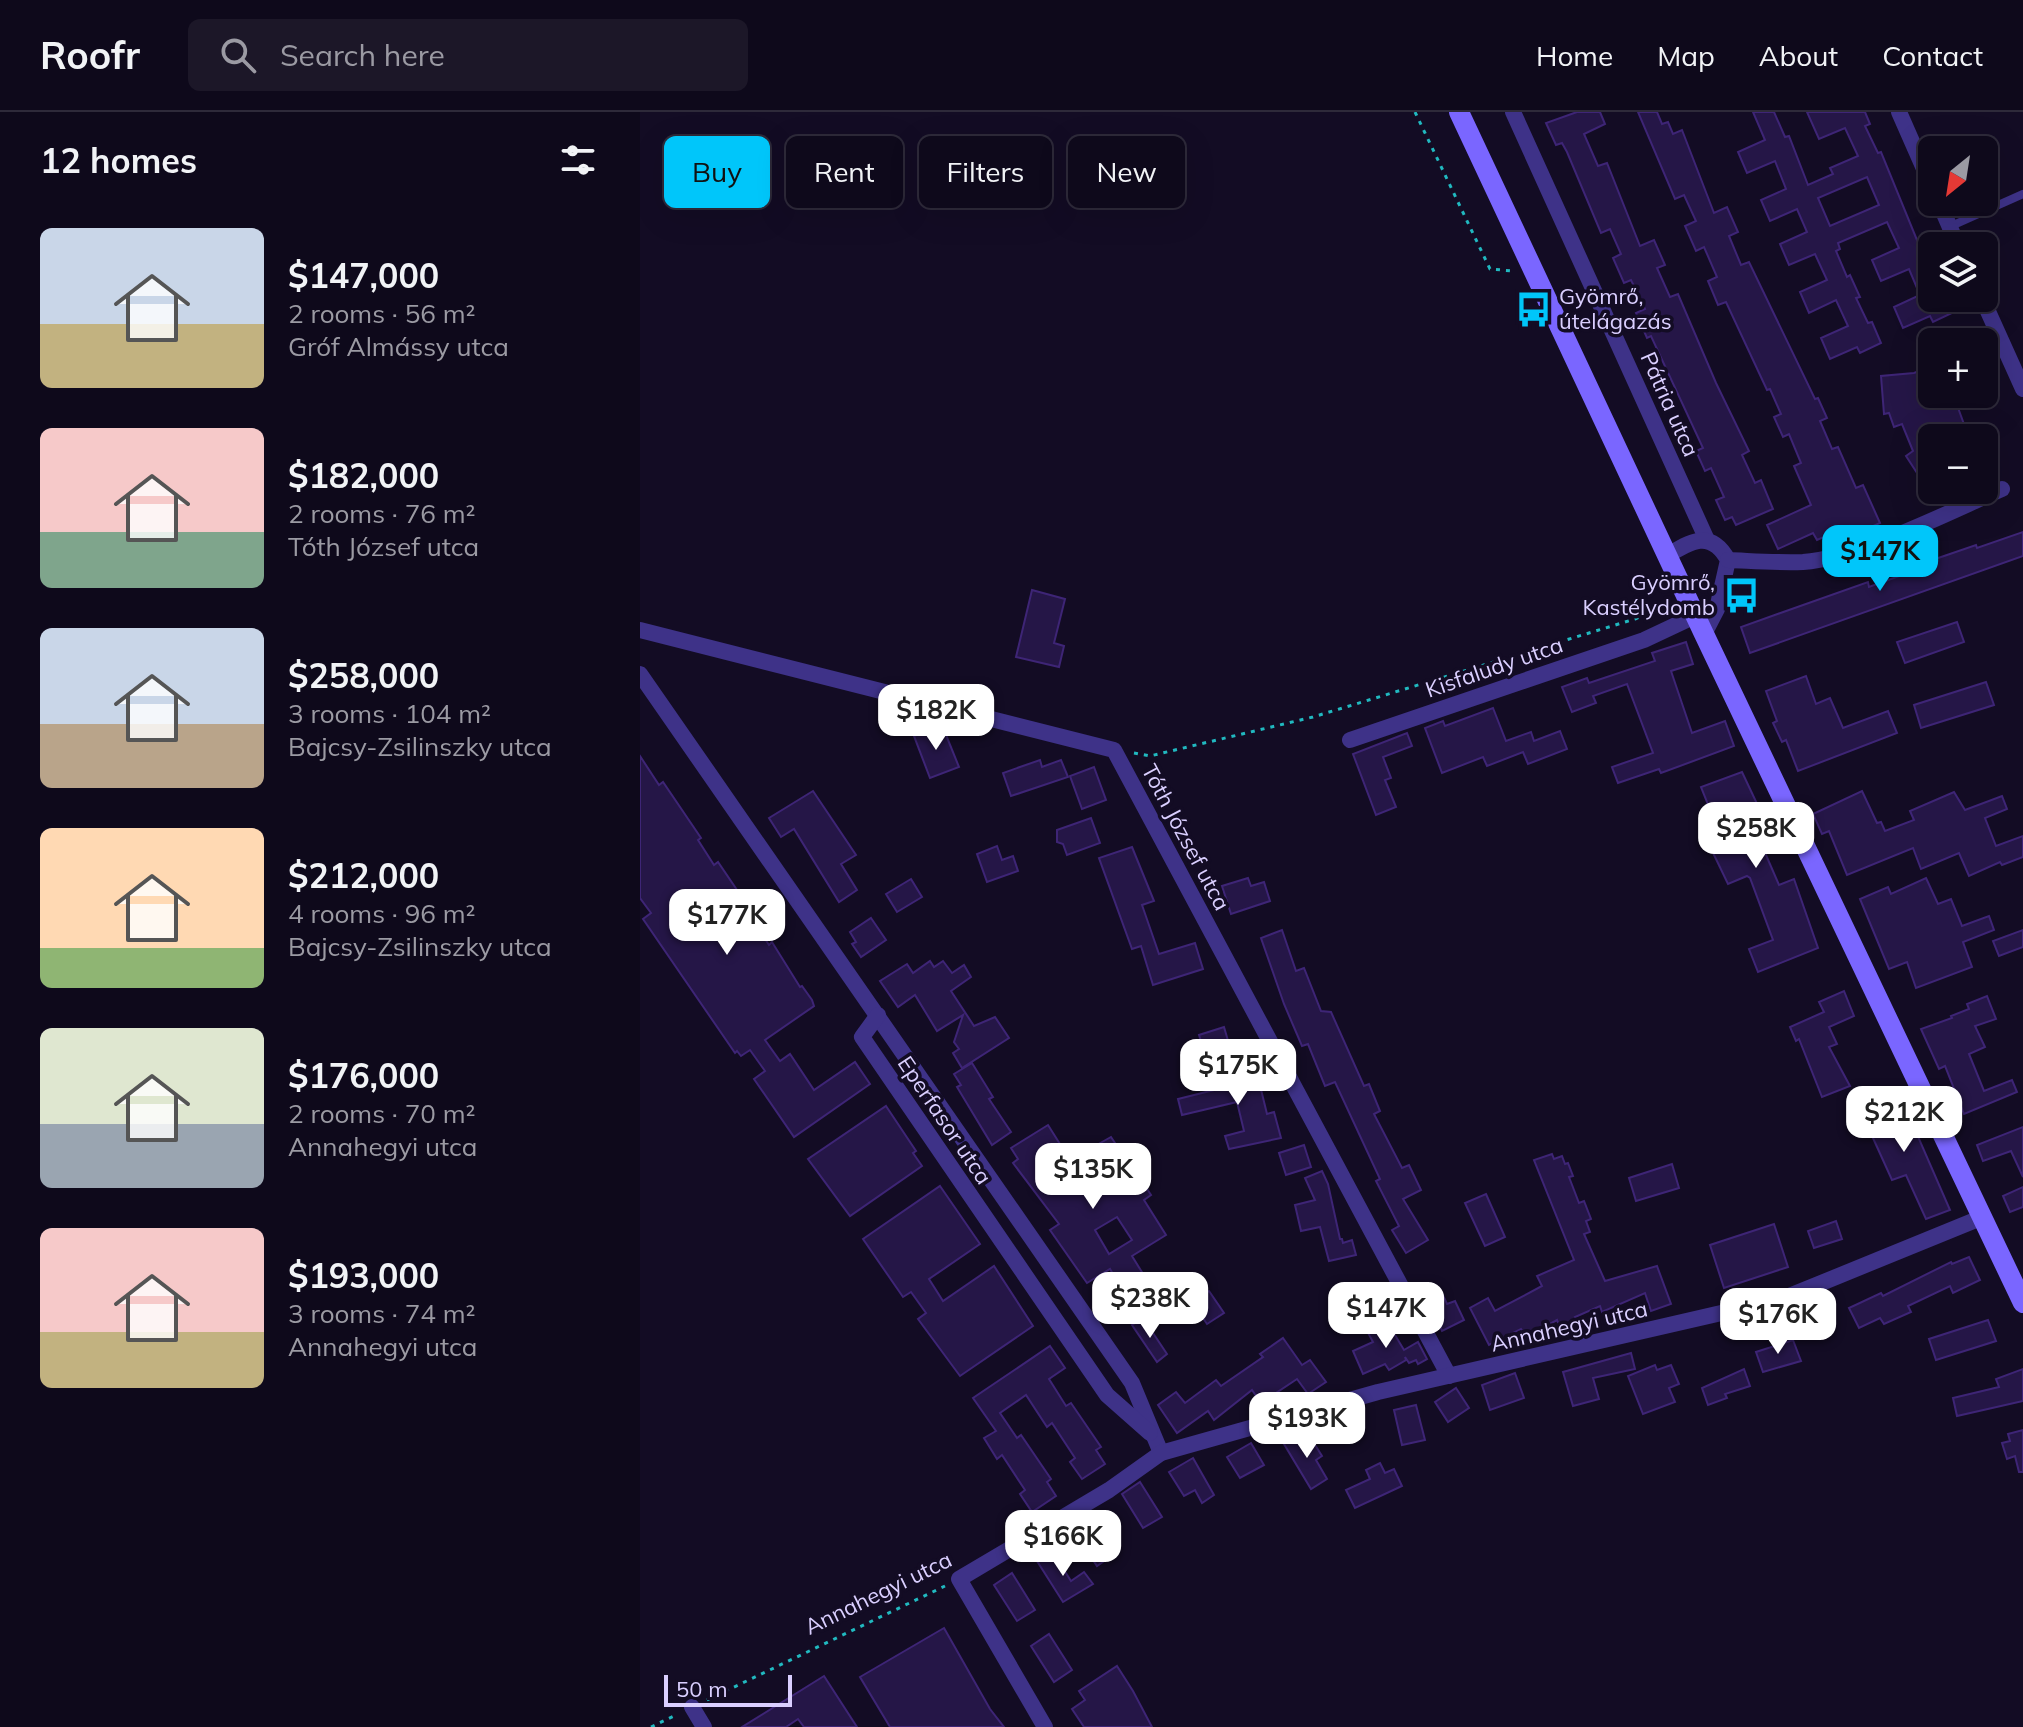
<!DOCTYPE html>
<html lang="en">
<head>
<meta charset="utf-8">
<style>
	body { margin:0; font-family:Mulish,sans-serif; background:#1c1728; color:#f1f3f6; height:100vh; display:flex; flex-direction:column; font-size:30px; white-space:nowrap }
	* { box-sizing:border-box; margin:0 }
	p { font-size:26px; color:#9b9aa3 }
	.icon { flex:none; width:44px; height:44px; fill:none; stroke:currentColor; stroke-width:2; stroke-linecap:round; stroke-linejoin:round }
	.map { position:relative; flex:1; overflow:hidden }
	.sheet { display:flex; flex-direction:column; background:#0e091b; width:640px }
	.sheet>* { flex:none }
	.top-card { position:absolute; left:24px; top:24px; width:760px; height:72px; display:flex; gap:16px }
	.needle { width:52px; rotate:210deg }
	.buttons { position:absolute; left:1278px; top:24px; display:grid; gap:16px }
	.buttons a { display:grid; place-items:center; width:80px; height:80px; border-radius:12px; background:#0e091b; box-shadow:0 8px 32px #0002,0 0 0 2px #2e2a3a; font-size:40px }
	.scale { position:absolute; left:24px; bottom:20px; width:128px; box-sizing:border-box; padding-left:8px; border:4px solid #dacfff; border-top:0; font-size:22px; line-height:28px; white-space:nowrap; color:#dacfff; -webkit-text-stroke:6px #130c24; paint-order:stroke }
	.price { position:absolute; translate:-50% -68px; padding:0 18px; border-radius:16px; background:#fff; color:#222; font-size:26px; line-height:52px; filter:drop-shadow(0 2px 4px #0008) }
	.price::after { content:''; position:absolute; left:50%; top:48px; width:24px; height:18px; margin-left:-12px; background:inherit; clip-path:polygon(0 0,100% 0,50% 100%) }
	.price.active { background:#00c6fa; color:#111 }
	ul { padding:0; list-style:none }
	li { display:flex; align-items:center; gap:24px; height:200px; padding:0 40px }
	li span { display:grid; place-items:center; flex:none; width:224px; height:160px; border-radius:12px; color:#555 }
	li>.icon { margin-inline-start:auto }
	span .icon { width:96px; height:96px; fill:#fffc; stroke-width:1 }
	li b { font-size:34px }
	h2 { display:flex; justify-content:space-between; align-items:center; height:96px; padding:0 40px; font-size:34px }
	.tag { padding:0 28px; border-radius:12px; background:#0e091b; box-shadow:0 8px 32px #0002,0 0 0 2px #2e2a3a; font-size:28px; line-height:72px }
	.tag.active { background:#00c6fa; color:#111 }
	header { display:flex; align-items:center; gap:48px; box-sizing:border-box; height:112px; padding:0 40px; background:#0e091b; border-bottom:2px solid #2e2a3a }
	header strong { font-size:38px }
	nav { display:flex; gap:44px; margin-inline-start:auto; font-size:28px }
	.search { width:560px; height:72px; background:#1c1728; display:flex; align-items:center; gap:20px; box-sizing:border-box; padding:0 28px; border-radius:12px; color:#9b9aa3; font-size:30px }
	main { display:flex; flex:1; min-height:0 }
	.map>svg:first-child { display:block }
	.building { fill:#251647; stroke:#3e2576; stroke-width:2; fill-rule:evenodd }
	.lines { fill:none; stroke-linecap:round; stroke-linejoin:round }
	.path { stroke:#21b9c0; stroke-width:3; stroke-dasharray:4 6; stroke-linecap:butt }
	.service { stroke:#3e3288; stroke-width:8 }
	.minor { stroke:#3e3288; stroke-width:16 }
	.secondary { stroke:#7a66ff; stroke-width:20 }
	.labels { text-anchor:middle; stroke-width:7; stroke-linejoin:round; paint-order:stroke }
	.poi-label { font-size:22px; fill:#dacfff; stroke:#130c24; text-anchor:start }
	.street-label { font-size:22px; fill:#dacfff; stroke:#130c24 }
</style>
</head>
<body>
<header>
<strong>Roofr</strong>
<div class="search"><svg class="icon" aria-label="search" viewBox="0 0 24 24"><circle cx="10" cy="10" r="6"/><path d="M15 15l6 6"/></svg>Search here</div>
<nav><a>Home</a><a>Map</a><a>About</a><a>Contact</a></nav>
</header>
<main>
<section class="sheet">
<h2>12 homes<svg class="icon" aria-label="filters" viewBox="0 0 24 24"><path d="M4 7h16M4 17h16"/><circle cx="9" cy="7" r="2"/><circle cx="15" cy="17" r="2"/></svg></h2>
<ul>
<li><span style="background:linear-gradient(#c9d6e8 60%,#c2b280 0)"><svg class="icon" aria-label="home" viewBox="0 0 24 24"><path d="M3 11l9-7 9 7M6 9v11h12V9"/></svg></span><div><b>$147,000</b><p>2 rooms · 56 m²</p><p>Gróf Almássy utca</p></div></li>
<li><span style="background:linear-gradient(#f6c9c9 65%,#7fa58c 0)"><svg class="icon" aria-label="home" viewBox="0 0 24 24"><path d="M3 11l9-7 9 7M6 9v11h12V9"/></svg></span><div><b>$182,000</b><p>2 rooms · 76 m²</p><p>Tóth József utca</p></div></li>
<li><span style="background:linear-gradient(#c9d6e8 60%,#b9a48a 0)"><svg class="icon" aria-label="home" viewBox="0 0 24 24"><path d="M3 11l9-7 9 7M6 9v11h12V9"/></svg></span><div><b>$258,000</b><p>3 rooms · 104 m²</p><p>Bajcsy-Zsilinszky utca</p></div></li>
<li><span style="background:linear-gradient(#ffd9b3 75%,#8fb573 0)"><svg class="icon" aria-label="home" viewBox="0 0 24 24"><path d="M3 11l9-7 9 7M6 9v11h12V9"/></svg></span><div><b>$212,000</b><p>4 rooms · 96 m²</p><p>Bajcsy-Zsilinszky utca</p></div></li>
<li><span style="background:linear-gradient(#dfe7d0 60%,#9aa5b1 0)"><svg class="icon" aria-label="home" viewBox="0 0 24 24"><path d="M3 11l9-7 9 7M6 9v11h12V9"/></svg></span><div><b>$176,000</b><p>2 rooms · 70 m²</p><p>Annahegyi utca</p></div></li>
<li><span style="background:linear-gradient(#f6c9c9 65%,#c2b280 0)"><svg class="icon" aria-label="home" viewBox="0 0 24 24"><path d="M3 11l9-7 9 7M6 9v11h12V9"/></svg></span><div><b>$193,000</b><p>3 rooms · 74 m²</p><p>Annahegyi utca</p></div></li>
</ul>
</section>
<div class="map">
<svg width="1383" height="1615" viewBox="0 0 1383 1615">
	<rect width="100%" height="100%" fill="#130c24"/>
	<g class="building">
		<polygon points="937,0 960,0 965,12 944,22 958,54 967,51 1000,134 1014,128 1025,153 1017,156 1030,185 1038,182 1076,271 1109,339 1102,343 1115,371 1121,368 1133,397 1096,413 1092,405 1085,408 1076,388 1084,385 1071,356 1065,359 1056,339 1063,336 1011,224 1007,226 996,201 1005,197 991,168 984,171 973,146 981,142 970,117 961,121 927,40 922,31 916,33 906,11"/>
		<polygon points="998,0 1017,0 1022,12 1028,10 1033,22 1042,18 1074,101 1087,95 1098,120 1089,124 1101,153 1109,150 1175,287 1178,286 1187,306 1180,309 1192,337 1198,335 1216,376 1223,373 1240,411 1213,423 1209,414 1177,428 1173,421 1138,437 1127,413 1171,393 1154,354 1161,351 1149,322 1143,325 1134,305 1141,302 1130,277 1127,278 1086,190 1078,193 1068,169 1077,165 1064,135 1056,139 1045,114 1056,109 1044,83 1035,87"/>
		<path d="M1113 0H1134L1145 25 1149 24 1168 73 1193 62 1190 56 1218 44 1205 16 1179 27 1167 0H1225L1230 12 1225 14 1238 41 1241 40 1279 133 1283 132 1292 152V186H1308L1314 200 1293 210 1290 204 1263 216 1254 195 1280 183 1269 157 1241 169 1232 148 1259 136 1247 110 1198 131 1200 137 1196 139 1207 165 1210 163 1220 185 1216 186 1228 211 1232 210 1241 231 1220 241 1217 235 1190 247 1181 226 1208 214 1196 188 1169 201 1160 180 1187 168 1175 142 1149 153 1140 132 1167 120 1157 97 1130 109 1121 88 1146 77 1135 49 1107 61 1098 40 1125 28ZM1227 65 1239 93 1190 114 1178 86Z"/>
		<polygon points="1292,254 1292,282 1313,282 1329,326 1292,326 1292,384 1266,344 1273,339 1262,312 1254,315 1249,301 1244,302 1241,264 1274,261"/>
		<polygon points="1383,420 1383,444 1110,541 1101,515 1228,470 1229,475 1273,459 1272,455 1336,433 1337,436"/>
		<polygon points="392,478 425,487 414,531 424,534 419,555 376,545"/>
		<polygon points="1317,510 1324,530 1265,551 1257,530"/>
		<polygon points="1046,530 1053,552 1031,559 1052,621 1085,609 1094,634 1021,661 1019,657 978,671 972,655 1013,641 987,572 953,584 956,591 932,600 922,575 947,566 949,571 1015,549 1012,541"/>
		<polygon points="1166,564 1176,592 1190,586 1203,616 1248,599 1257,621 1158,659 1146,628 1142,630 1133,611 1137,609 1126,579"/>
		<polygon points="1346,570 1354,593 1281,616 1274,593"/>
		<polygon points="853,596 866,629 891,620 894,629 920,619 927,637 888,652 883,640 847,654 843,645 802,661 785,616 803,609 805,614"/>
		<polygon points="302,613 319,655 290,666 274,624"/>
		<polygon points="767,621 772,634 743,645 751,666 745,668 756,695 736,703 713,642"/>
		<polygon points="0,644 19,673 23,670 61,726 58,728 74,753 78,750 116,806 113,808 129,833 132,830 160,875 162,874 172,888 174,894 125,928 140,949 150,942 174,978 215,950 230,972 154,1025 114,967 125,959 110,938 101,944 97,939 95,941 3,807 11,801 0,786"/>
		<polygon points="400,648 402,655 421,648 428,665 371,684 363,661"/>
		<polygon points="454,655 466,688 442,697 430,664"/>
		<polygon points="1102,660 1128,715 1116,720 1139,773 1154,767 1178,836 1118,860 1109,837 1133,828 1110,766 1107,764 1088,772 1063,720 1077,715 1061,675"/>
		<polygon points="173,679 216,743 201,752 217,778 199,790 154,717 141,725 129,706"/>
		<polygon points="1222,679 1237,711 1241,710 1245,719 1274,708 1270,699 1314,680 1325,698 1362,684 1367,697 1345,706 1356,734 1383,724 1383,745 1362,753 1360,750 1329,764 1319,741 1281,757 1273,736 1207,763 1189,719 1182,722 1173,702"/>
		<polygon points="451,706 460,731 427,743 423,732 417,730 417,718"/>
		<polygon points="357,734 362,748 373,744 378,759 347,770 337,742"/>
		<polygon points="492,735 514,789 502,793 519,842 555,831 563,857 513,873 501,834 492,837 459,746"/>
		<polygon points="608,766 611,774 624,770 630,789 591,802 582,774"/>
		<polygon points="1286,766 1298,792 1311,787 1322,814 1349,804 1354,818 1323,830 1332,855 1276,876 1267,850 1249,857 1220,787 1248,775 1251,782"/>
		<polygon points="271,767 282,785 257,800 246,782"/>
		<polygon points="231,806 246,828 221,845 212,832 216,830 210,820"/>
		<polygon points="642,818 656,859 664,856 681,899 691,900 724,974 729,972 740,999 734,1002 762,1056 769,1053 781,1078 763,1087 788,1128 766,1141 752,1118 759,1114 736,1069 740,1067 695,970 685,974 668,932 662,934 644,892 621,826"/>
		<polygon points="1383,818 1383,835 1359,844 1353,829"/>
		<polygon points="290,849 294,855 303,849 312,861 324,853 331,865 311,879 334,914 355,905 369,926 322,956 313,941 319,937 314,930 323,903 297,919 275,883 258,895 240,869 267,852 273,861"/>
		<polygon points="1204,879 1214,904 1189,915 1197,932 1189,935 1210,974 1182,985 1159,927 1156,929 1150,915 1184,900 1179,890"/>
		<polygon points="1347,884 1356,907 1335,914 1345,935 1329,942 1344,979 1372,968 1377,980 1324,1002 1305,954 1299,957 1281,917 1312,906 1311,904 1329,897 1327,892"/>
		<polygon points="584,915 589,932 564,939 559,923"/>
		<polygon points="332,951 353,985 349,987 371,1020 352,1033 317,975 321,973 314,962"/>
		<polygon points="603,954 604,960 616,957 627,1002 634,1000 641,1026 589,1037 585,1024 604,1019 597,990 542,1003 538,987 574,978 571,968 587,964 585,959"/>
		<polygon points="1250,981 1264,1017 1273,1013 1310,1098 1286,1107 1266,1063 1252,1068 1218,993"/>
		<polygon points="246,994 276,1039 273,1041 282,1054 210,1104 168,1047"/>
		<path d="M408 1013 430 1048 471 1025 483 1043 469 1052 483 1076 500 1066 511 1083 504 1088 526 1123 492 1144 521 1191 499 1205 470 1157 447 1171 410 1118 419 1112 373 1051 378 1047 371 1036ZM477 1105 492 1128 469 1142 455 1118Z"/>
		<polygon points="1383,1015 1383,1065 1371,1039 1343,1049 1337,1033"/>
		<polygon points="664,1033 671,1055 646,1063 639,1041"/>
		<polygon points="912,1042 914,1047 922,1044 925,1052 928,1051 933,1064 929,1065 939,1091 944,1089 951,1107 946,1109 950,1120 944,1122 965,1169 1017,1154 1031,1192 1011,1199 1005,1181 962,1200 960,1194 935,1205 939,1212 921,1219 917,1208 886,1225 881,1217 849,1233 830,1196 848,1186 855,1199 902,1174 897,1164 934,1148 894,1048"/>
		<polygon points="1032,1052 1039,1076 996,1089 989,1066"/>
		<polygon points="682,1059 688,1072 700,1127 702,1127 703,1131 712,1128 716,1143 689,1149 680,1115 661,1119 655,1093 675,1088 665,1066"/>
		<polygon points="300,1074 340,1132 289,1167 303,1189 354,1154 393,1214 320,1264 278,1207 286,1201 271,1180 263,1185 223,1127"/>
		<polygon points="1383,1075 1383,1095 1370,1100 1363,1084"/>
		<polygon points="846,1082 865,1125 845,1134 825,1091"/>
		<polygon points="1196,1109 1202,1127 1174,1136 1168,1119"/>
		<polygon points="1134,1112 1148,1155 1084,1176 1070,1133"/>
		<polygon points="1329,1145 1340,1168 1313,1181 1310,1174 1268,1194 1271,1200 1244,1212 1240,1206 1219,1216 1209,1196 1241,1181 1243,1184 1311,1150 1312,1152"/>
		<polygon points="800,1177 807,1192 815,1189 824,1208 802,1219 786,1184"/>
		<polygon points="569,1179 584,1201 567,1212 552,1190"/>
		<polygon points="503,1206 527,1242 517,1250 492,1213"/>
		<polygon points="746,1208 764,1238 778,1230 787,1247 778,1252 776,1248 769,1251 765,1245 766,1248 749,1258 745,1252 723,1262 713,1239 733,1230 727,1219"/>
		<polygon points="1348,1208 1356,1229 1296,1248 1289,1227"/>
		<polygon points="643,1226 662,1253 670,1248 686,1270 668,1282 657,1267 621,1291 612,1278 574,1308 568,1299 537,1321 518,1293 536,1280 545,1291 576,1268 581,1274 623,1245 620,1242"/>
		<polygon points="1153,1228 1161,1249 1123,1260 1116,1240"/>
		<polygon points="410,1234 425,1256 409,1267 426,1294 431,1291 461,1335 456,1338 465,1352 442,1367 430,1350 435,1346 412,1311 407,1315 386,1283 360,1301 377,1326 381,1323 411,1367 407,1370 416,1384 392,1400 380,1382 385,1378 362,1343 357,1347 344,1326 356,1319 333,1286"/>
		<polygon points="991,1241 995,1257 953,1266 959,1287 933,1294 923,1260"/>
		<polygon points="1015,1253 1017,1258 1031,1253 1039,1272 1029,1276 1035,1290 1003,1302 988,1264"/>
		<polygon points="1104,1257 1110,1274 1085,1282 1087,1286 1068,1293 1062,1276"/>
		<polygon points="1383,1257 1383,1289 1317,1304 1313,1286 1359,1275 1356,1267"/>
		<polygon points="875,1261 884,1286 850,1298 842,1273"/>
		<polygon points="816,1276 829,1296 808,1310 795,1290"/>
		<polygon points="776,1293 785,1328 762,1333 754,1298"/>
		<polygon points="1383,1318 1383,1360 1379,1360 1375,1344 1367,1347 1362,1331 1370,1329 1368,1322"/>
		<polygon points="663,1321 668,1330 672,1328 682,1344 676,1348 687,1367 671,1377 644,1332"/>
		<polygon points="611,1331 624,1353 600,1366 587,1345"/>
		<polygon points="553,1346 574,1383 562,1391 555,1378 544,1384 529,1360"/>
		<polygon points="740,1351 745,1361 754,1357 762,1374 715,1396 706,1378 730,1367 726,1358"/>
		<polygon points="500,1370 522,1405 503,1416 482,1382"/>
		<polygon points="452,1410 474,1442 457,1454 435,1421"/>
		<polygon points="412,1439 431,1469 444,1460 453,1472 423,1490 397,1449"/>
		<polygon points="372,1461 395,1498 377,1509 354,1473"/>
		<polygon points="304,1516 350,1597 364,1615 250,1615 220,1565"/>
		<polygon points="409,1522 432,1558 414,1570 391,1534"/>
		<polygon points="477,1554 493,1579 512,1615 444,1615 432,1597 445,1588 439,1579"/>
		<polygon points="184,1564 217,1615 164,1615 158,1607 146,1615 102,1615"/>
	</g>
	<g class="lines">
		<g class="path">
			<polyline points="775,0 850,157 873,159"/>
			<polyline points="494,641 510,644 673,605 995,507 1029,493"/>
			<polyline points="67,1588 305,1474"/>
			<polyline points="11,1615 38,1602"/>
		</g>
		<polyline class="service" points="1309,115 1383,82"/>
		<g class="minor">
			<polyline points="873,0 1067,428"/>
			<polyline points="1259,0 1292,75"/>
			<polyline points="1299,90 1318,134"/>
			<polyline points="1342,186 1383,277"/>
			<path d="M1027 444C1050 429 1071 417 1088 448L1077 497 1064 522"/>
			<path d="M1088 448C1113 449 1138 451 1163 450 1219 446 1309 400 1362 377"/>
			<polyline points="0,518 474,638 809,1264"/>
			<polyline points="0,562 492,1271 521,1341"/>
			<polyline points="710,628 1004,528 1055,504"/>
			<polyline points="238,903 222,925 467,1283 510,1321"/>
			<polyline points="52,1595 64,1615"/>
			<polyline points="405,1615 319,1467 469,1378 521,1341 738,1280 1142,1187 1343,1105"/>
		</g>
		<polyline class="secondary" points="819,0 1064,522 1383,1191"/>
	</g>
	<defs>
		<symbol id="bus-bare" viewBox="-9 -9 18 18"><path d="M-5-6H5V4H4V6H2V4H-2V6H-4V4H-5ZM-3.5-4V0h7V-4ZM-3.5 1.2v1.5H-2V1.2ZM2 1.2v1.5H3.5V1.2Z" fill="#00c6fa" stroke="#130c24" stroke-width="2.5" paint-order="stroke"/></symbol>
	</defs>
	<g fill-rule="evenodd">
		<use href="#bus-bare" x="868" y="172" width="51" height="51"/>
		<use href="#bus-bare" x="1076" y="458" width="51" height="51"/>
	</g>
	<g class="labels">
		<g class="poi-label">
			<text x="919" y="192">Gyömrő,<tspan x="919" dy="25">útelágazás</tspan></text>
			<text x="1075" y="478" text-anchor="end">Gyömrő,<tspan x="1075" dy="25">Kastélydomb</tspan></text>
		</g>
		<g class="street-label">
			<text transform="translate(1030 292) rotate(66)" y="8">Pátria utca</text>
			<text transform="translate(854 555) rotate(-19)" y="8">Kisfaludy utca</text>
			<text transform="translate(546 725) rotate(62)" y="8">Tóth József utca</text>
			<text transform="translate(305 1008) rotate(56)" y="8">Eperfasor utca</text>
			<text transform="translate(929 1214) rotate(-13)" y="8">Annahegyi utca</text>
			<text transform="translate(238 1481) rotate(-26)" y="8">Annahegyi utca</text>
		</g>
	</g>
</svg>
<div class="buttons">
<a><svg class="needle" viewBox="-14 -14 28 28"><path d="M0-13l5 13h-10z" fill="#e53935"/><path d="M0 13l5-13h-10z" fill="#9b9aa3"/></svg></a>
<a><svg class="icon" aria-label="layers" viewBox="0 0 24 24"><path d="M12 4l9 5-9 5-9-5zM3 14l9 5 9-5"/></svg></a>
<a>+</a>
<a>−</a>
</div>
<div class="scale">50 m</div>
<b class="price active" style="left:1240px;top:481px">$147K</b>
<b class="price" style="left:296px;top:640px">$182K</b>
<b class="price" style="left:1116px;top:758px">$258K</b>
<b class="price" style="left:87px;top:845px">$177K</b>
<b class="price" style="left:598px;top:995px">$175K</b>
<b class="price" style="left:1264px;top:1042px">$212K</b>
<b class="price" style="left:453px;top:1099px">$135K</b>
<b class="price" style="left:510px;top:1228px">$238K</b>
<b class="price" style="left:746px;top:1238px">$147K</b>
<b class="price" style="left:1138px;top:1244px">$176K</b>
<b class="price" style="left:667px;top:1348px">$193K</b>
<b class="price" style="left:423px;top:1466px">$166K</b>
<div class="top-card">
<a class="tag active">Buy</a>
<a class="tag">Rent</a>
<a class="tag">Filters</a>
<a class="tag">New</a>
</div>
</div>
</main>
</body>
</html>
